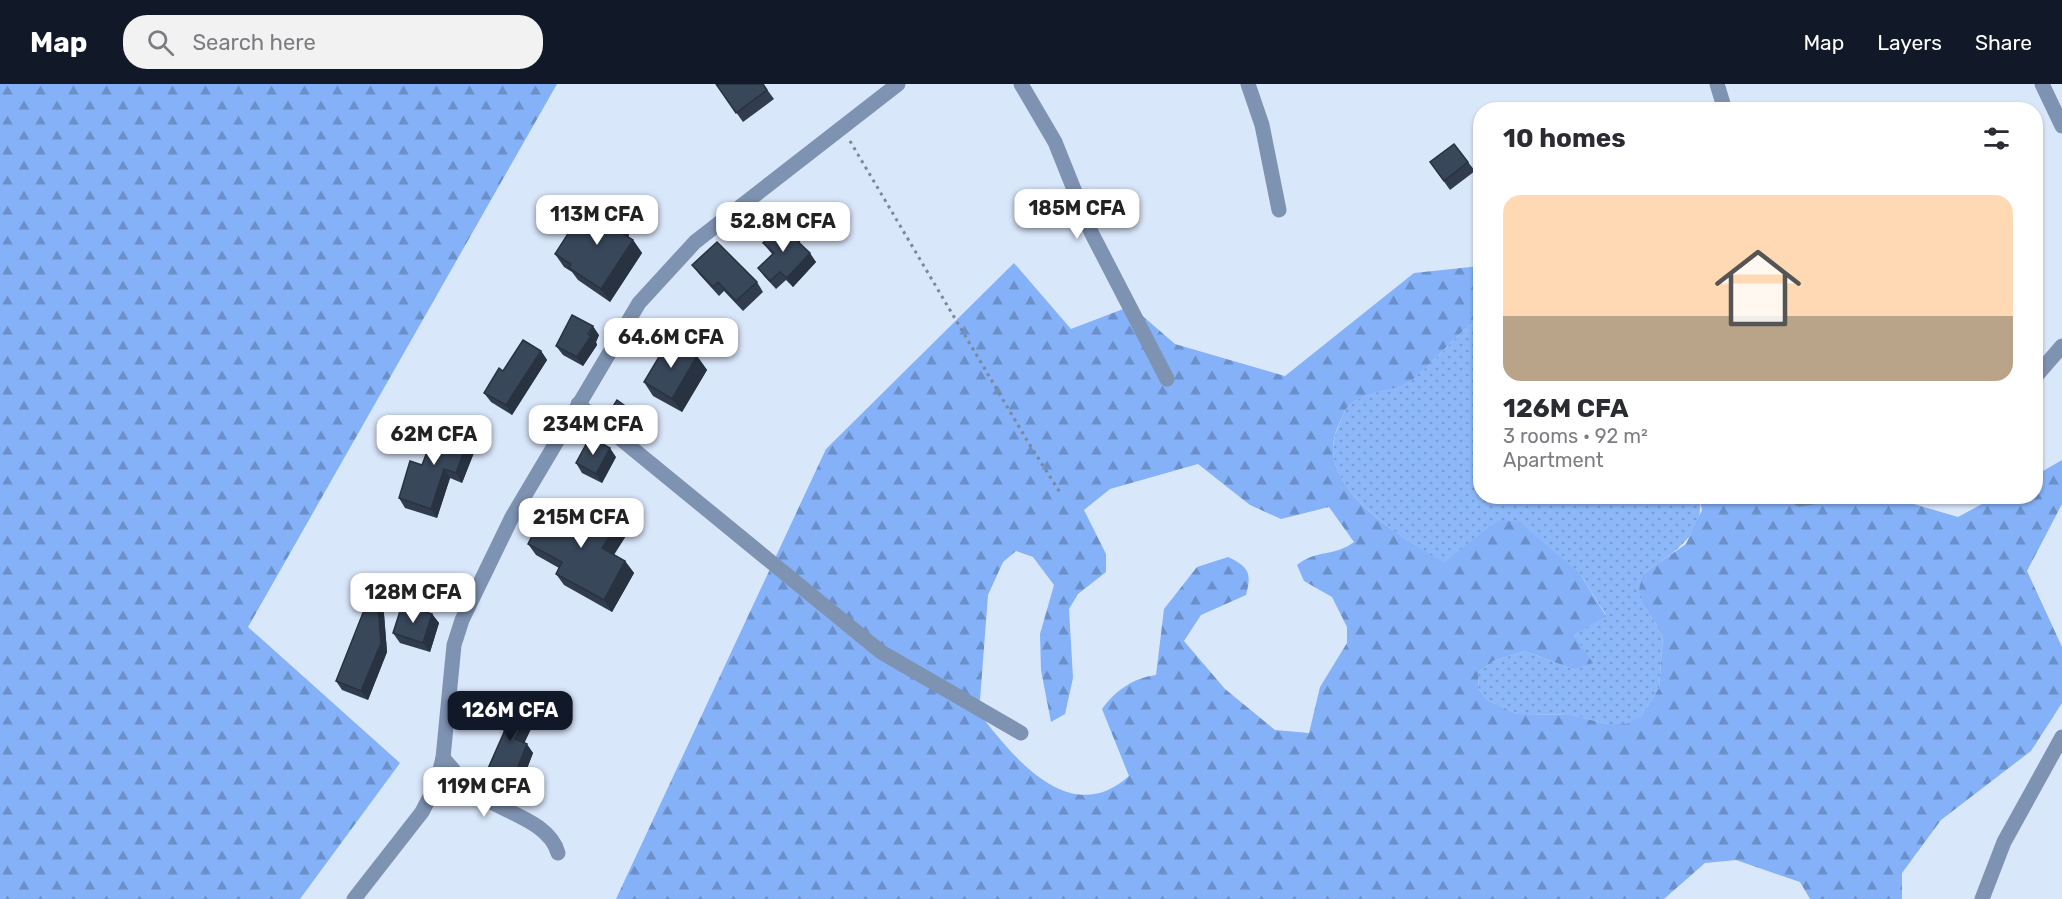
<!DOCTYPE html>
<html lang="en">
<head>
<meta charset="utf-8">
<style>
	body { margin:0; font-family:Rubik,sans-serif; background:#f2f2f3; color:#2b2b33; height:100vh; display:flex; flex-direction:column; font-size:22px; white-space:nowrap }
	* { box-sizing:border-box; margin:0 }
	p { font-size:20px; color:#7c7c81 }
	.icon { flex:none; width:33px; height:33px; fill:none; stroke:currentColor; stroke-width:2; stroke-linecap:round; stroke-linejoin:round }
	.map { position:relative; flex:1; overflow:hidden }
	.details { position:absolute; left:1473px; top:18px; width:570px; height:402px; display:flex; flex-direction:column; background:#fff; border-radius:24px; box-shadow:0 2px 4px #0004 }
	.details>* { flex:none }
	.price { position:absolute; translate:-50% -51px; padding:0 14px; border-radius:12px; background:#fff; color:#222; font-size:20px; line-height:39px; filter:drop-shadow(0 2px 3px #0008) }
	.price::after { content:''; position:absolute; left:50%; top:36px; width:18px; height:14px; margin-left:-9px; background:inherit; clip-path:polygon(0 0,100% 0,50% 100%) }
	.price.selected { background:#111827; color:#fff }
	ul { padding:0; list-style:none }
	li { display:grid; align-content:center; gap:12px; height:318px; padding:0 30px }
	li span { display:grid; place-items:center; height:186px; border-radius:18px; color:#555 }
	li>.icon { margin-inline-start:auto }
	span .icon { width:108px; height:108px; fill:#fffc; stroke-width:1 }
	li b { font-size:26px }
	h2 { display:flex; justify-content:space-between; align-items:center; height:72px; padding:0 30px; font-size:26px }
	header { display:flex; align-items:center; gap:36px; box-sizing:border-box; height:84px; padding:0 30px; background:#111827; color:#fff }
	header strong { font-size:28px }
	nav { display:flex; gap:33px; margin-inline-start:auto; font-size:21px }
	.search { width:420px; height:54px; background:#f2f2f3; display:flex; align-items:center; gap:15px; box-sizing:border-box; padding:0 21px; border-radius:24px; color:#7c7c81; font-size:22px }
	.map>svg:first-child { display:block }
	.green { fill:url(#green-dots) }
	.forest { fill:url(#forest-firs); fill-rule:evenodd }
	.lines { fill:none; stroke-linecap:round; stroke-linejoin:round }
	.path { stroke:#7d8797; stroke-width:3; stroke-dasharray:3 4.5; stroke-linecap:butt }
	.minor { stroke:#7e92b1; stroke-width:15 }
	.tertiary { stroke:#7e92b1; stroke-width:15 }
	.wall { fill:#313d4e }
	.shaded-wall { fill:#283240 }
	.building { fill:#39475b; stroke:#283240; stroke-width:1.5 }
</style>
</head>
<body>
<header>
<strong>Map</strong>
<div class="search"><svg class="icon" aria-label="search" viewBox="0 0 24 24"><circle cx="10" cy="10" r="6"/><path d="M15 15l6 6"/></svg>Search here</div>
<nav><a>Map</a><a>Layers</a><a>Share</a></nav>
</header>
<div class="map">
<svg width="2062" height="815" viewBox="0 0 2062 815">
	<defs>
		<pattern id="green-dots" width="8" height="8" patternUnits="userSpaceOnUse" patternTransform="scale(1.5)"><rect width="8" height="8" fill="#8cb7f9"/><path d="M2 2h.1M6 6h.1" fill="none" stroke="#789dd5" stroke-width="1.8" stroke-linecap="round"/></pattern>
		<pattern id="forest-firs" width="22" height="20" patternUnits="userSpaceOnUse" patternTransform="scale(1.5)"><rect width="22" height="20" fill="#84b1f7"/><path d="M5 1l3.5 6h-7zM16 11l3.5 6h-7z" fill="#6b8fc8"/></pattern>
	</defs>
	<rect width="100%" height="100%" fill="#d9e7fb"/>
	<path class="green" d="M1480 234V412L1699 413C1707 450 1670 471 1643 490L1644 522 1663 551 1659 604 1641 632 1627 641 1607 640 1572 631 1518 630 1489 617 1478 605 1479 588 1493 577 1525 567 1575 586 1592 579 1574 551 1606 531 1580 490 1488 443 1444 480C1402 452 1309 402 1339 341 1342 334 1344 326 1350 321 1368 305 1394 309 1412 295 1437 277 1454 251 1480 234Z"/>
	<g class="forest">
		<polygon points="0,0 557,0 248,543 400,679 300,815 0,815"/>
		<path d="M1014 179 1071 245 1131 222 1175 260 1285 292 1414 189 1480 182V234C1454 251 1437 276 1413 295 1395 309 1368 305 1350 321 1344 326 1342 334 1339 340 1309 402 1401 452 1444 479L1488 443 1502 436 1519 438 1580 490 1606 532 1574 551 1593 579 1575 586 1525 567 1493 577 1479 588 1478 605 1489 617 1518 630 1572 631 1607 640H1627L1641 632 1659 604 1663 551 1644 522 1639 506 1643 490 1686 460 1702 426 1699 413H1890L1958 433 1995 413 2036 412V391L2062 376V420L2027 487 2062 563V619L2031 667 1941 736 1902 789V815H1810L1800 798 1736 776 1705 779 1664 815H616L826 365ZM1198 380 1250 421 1281 435 1329 423 1354 458C1334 473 1317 465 1297 481L1304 497 1332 513 1347 543V559L1320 603 1309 649 1275 646 1225 605 1184 557 1201 531 1246 511C1252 489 1249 483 1228 473L1197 483 1164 525 1156 591C1133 594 1115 607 1102 625L1129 692C1070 745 1014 674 979 629L988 511 1003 478 1016 467 1033 473 1054 501 1040 550 1041 586 1051 638 1065 630 1073 594 1069 525 1078 510 1106 488V470L1084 426 1110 405Z"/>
	</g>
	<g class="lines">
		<polyline class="path" points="850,57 1028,358 1061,410"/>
		<g class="minor">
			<polyline points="1021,0 1055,58 1091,148 1167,295"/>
			<polyline points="1248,0 1262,41 1279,126"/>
			<polyline points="1717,0 1725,26"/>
			<polyline points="2042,0 2062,42"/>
			<polyline points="2036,292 2062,262"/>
			<polyline points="578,320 881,568 1021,649"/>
			<polyline points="1799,412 1800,415 1817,412"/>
			<path d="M443 674C453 685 463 699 475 708 500 728 549 736 558 769"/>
			<polyline points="1982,815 2004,758 2062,653"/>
		</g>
		<polyline class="tertiary" points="354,815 422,728 436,701 443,674 454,561 462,536 512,433 639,219 695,158 898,0"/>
	</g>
	<g class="wall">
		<polygon points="716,0 763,0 774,15 743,38"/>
		<polygon points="1430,78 1468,78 1475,87 1450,106"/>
		<polygon points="636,130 628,153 633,156 642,169 610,218 578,196 572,188 564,183 555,170 574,147 596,143 605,138"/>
		<polygon points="802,155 799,159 816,178 793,203 786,196 776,205 764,192 758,184 772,170 763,159"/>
		<polygon points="692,181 757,198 763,208 743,227 724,207 719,212 699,190"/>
		<polygon points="599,251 596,258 597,261 583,282 563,271 556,262"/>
		<polygon points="541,267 547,276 512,331 491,318 484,309 503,287"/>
		<polygon points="697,272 707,286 682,328 653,312 644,298"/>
		<polygon points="628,324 631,329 622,343 611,334 608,330"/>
		<polygon points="470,351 477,361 462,399 450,394 437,434 405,424 399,414"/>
		<polygon points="616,373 602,399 582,389 576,379"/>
		<polygon points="621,435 629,447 614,471 625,477 634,489 612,528 564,501 556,490 559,484 536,471 528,460 579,442"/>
		<polygon points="376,496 382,505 387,568 368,616 342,606 336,597"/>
		<polygon points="432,530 439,539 430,568 400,559 393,549"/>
		<polygon points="500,632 537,632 524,659 533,669 518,708 492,698 486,689 507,642"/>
	</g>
	<g class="shaded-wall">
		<polygon points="627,117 636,130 626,159 617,146"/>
		<polygon points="796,147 802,155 797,160 791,151"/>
		<polygon points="633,156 642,169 610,218 601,205"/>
		<polygon points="810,169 816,178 793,203 787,194"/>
		<polygon points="593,242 599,251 596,258 597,261 583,282 577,273"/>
		<polygon points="541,267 547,276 512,331 506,321"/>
		<polygon points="697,272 707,286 682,328 672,315"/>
		<polygon points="628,324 631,329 622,343 619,338"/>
		<polygon points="470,351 477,361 462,399 456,389"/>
		<polygon points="610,364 616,373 602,399 596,390"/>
		<polygon points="444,385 450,394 437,434 431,425"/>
		<polygon points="621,435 629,447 610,476 602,464"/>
		<polygon points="625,477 634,489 612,528 604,516"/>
		<polygon points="376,496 382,505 387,568 368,616 361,607"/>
		<polygon points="432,530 439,539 430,568 423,559"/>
		<polygon points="531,623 537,632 522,664 515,655"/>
		<polygon points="527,660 533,669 518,708 512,698"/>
	</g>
	<g class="building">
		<polygon points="716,0 763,0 767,6 736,29"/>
		<polygon points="1454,60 1468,78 1444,97 1430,78"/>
		<polygon points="613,113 627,117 617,146 633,156 601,205 569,184 571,180 555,170 571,145 574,147 585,133 596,143 601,135 605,138"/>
		<polygon points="784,136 796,147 791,151 810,169 787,194 780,188 770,197 758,184 774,169 763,159"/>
		<polygon points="717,158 757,198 736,217 718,198 713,203 692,181"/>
		<polygon points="572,231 593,242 588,250 591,252 577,273 556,262"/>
		<polygon points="523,256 541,267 506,321 484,309 499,284 503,287"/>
		<polygon points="669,256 697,272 672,315 644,298"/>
		<polygon points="617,316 628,324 619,338 608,330"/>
		<polygon points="438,339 470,351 456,389 444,385 431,425 399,414 410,377 422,381"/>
		<polygon points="590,353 610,364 596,390 576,379"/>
		<polygon points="594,418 621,435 602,464 625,477 604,516 556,490 562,478 528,460 546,425 579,442"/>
		<polygon points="376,496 381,559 361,607 336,597"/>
		<polygon points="402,521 432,530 423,559 393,549"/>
		<polygon points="509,613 531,623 515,655 527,660 512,698 486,689 509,637 500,632"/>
	</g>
</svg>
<b class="price" style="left:1077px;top:156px">185M CFA</b>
<b class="price" style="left:597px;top:162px">113M CFA</b>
<b class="price" style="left:783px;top:169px">52.8M CFA</b>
<b class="price" style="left:671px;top:285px">64.6M CFA</b>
<b class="price" style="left:593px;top:372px">234M CFA</b>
<b class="price" style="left:434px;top:382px">62M CFA</b>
<b class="price" style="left:581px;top:465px">215M CFA</b>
<b class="price" style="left:413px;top:540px">128M CFA</b>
<b class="price selected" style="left:510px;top:658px">126M CFA</b>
<b class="price" style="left:484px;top:734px">119M CFA</b>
<section class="details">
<h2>10 homes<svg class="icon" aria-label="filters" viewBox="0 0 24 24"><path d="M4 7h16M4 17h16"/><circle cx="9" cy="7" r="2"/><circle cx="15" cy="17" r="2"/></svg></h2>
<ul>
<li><span style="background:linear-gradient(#ffd9b3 65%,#b9a48a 0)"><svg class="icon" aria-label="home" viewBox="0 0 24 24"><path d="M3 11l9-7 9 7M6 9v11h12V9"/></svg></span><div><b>126M CFA</b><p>3 rooms · 92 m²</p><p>Apartment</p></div></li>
</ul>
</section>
</div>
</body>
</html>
